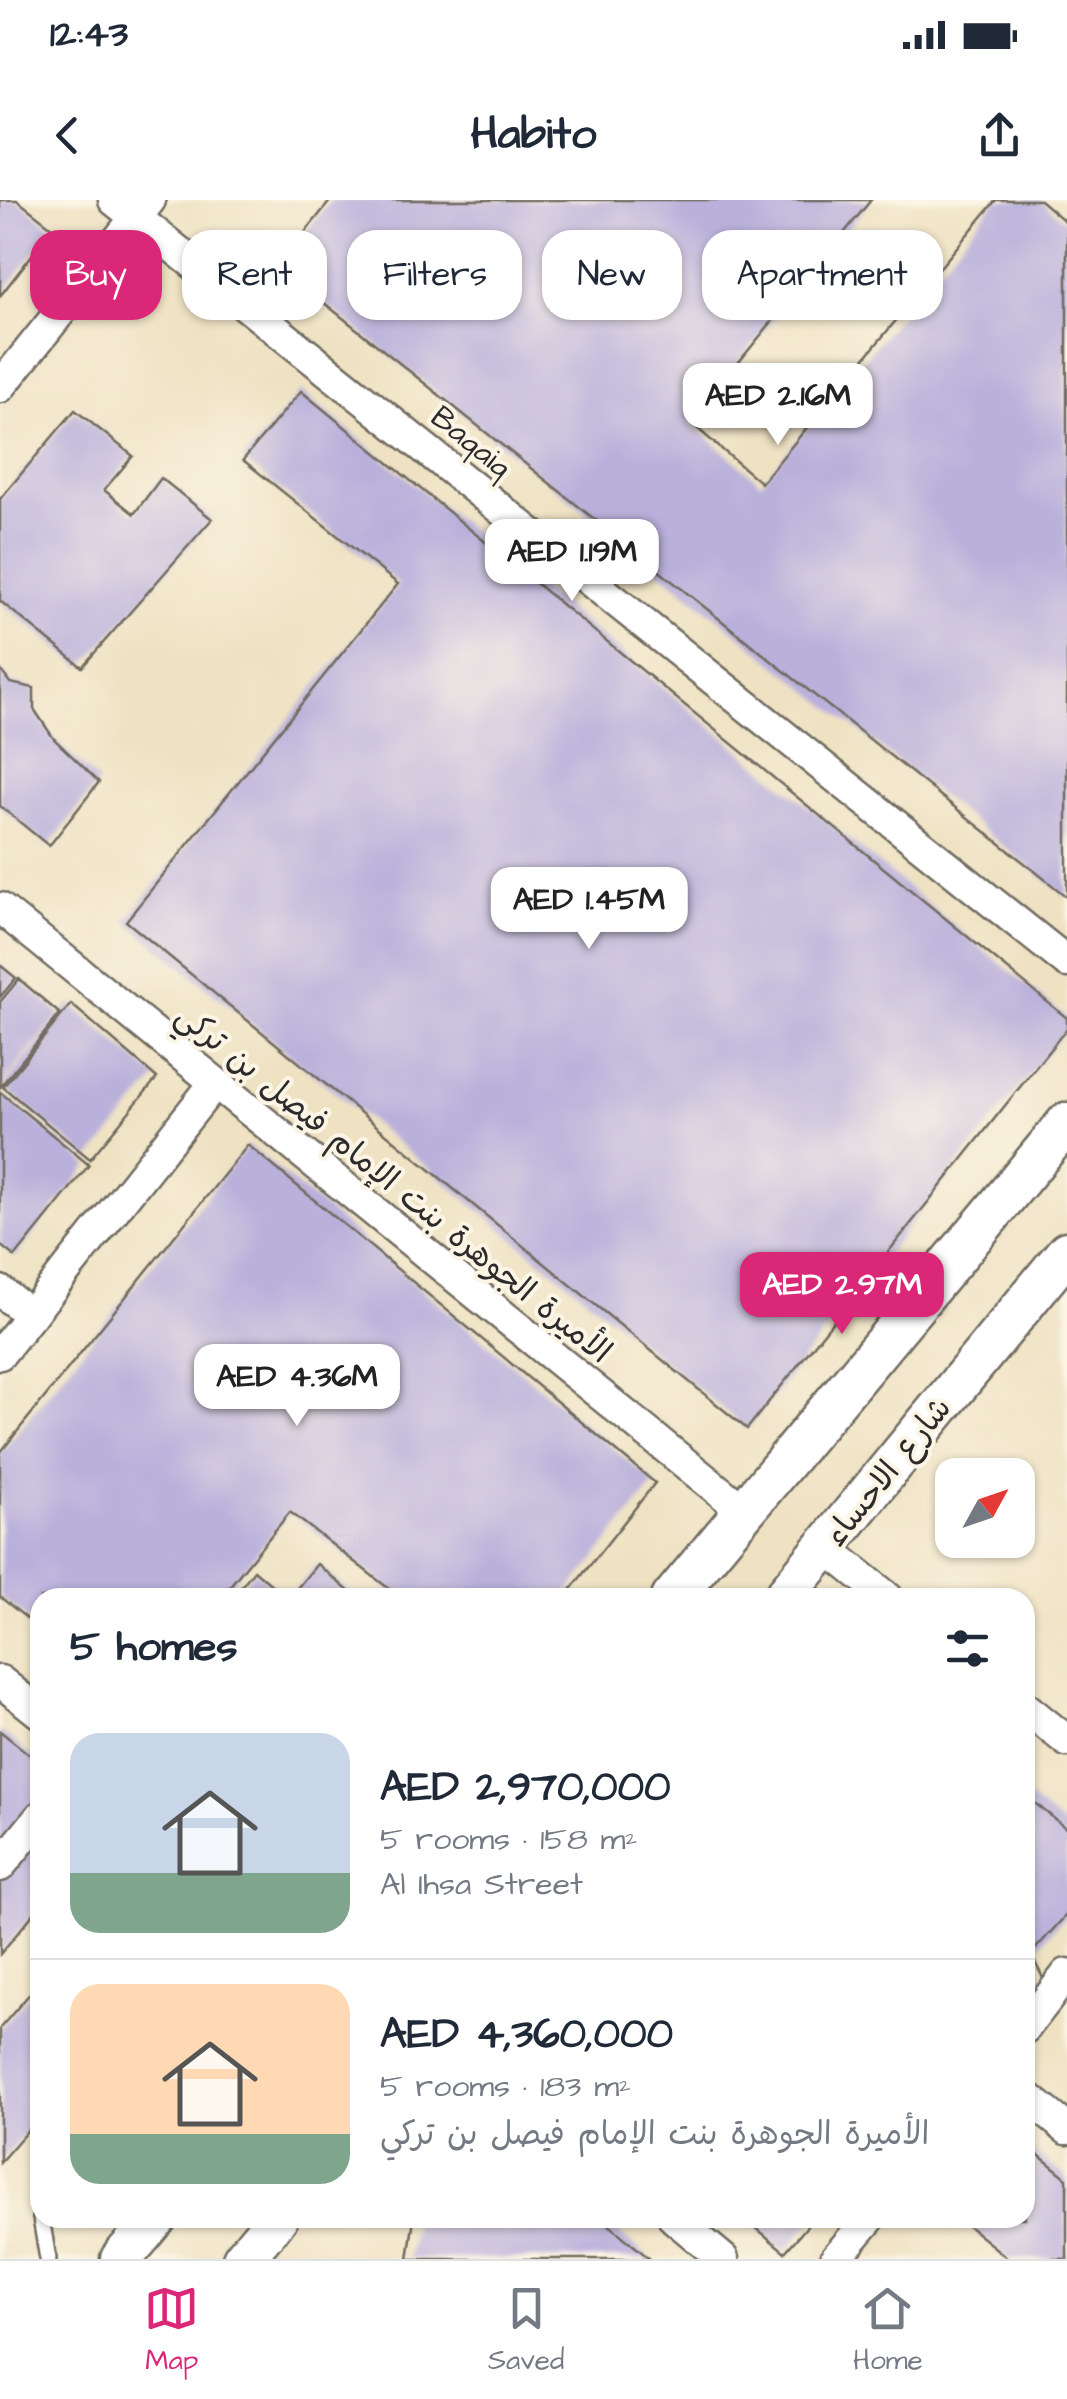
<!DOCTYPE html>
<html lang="en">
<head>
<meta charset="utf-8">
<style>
	body { margin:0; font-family:"Architects Daughter","Playpen Sans Arabic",sans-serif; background:#f2f2f3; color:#1f2937; height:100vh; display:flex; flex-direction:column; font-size:38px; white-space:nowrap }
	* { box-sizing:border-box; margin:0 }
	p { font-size:32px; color:#747a83 }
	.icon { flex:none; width:55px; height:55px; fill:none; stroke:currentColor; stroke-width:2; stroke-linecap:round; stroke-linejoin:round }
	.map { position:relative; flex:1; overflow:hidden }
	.sheet { position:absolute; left:30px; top:1388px; width:1005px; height:640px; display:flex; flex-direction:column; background:#fff; border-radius:30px; box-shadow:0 2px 8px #0004 }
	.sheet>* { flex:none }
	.banner { position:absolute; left:30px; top:30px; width:1008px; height:90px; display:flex; gap:20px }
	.needle { width:65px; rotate:50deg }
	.tools { position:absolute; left:935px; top:1258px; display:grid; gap:20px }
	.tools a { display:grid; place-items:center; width:100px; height:100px; border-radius:20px; background:#fff; box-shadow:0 2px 8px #0004; font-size:50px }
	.price { position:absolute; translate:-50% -85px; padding:0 22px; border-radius:20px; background:#fff; color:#222; font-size:32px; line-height:65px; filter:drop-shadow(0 2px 5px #0008) }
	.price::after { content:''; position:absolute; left:50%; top:60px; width:30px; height:22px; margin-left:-15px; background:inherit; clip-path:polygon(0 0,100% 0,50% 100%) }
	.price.active { background:#db2777; color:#fff }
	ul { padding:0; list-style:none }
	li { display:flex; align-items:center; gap:30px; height:250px; padding:0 40px }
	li+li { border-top:2px solid #e0e1e3 }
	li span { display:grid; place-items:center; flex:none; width:280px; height:200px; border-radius:30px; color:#555 }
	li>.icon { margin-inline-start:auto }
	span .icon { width:120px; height:120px; fill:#fffc; stroke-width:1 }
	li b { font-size:42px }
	h2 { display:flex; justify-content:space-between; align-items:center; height:120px; padding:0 40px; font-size:42px }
	.chip { padding:0 35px; border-radius:30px; background:#fff; box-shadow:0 2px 8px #0004; font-size:35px; line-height:90px }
	.chip.active { background:#db2777; color:#fff }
	.status { display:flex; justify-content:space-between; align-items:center; height:70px; padding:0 50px; background:#fff; direction:ltr }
	.status svg { height:28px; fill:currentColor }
	header { display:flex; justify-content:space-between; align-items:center; height:130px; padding:0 40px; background:#fff; font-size:45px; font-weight:700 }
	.tabs { display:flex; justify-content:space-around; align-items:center; height:140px; border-top:2px solid #e0e1e3; background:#fff; font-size:28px; color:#747a83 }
	.tabs a { display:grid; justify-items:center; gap:5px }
	.tabs .active { color:#db2777 }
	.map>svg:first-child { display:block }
	.building { fill:#b9b0db }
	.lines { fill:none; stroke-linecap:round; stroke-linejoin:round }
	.service-casing { stroke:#706b60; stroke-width:20 }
	.minor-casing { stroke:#706b60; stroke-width:35 }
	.secondary-casing { stroke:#706b60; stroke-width:45 }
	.service { stroke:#fff; stroke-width:15 }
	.minor { stroke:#fff; stroke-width:30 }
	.secondary { stroke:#fff; stroke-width:40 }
	.labels { text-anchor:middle; stroke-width:8; stroke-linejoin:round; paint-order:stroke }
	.street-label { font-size:32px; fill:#2b2b2b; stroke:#fcf5e5 }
</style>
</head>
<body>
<div class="status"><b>12:43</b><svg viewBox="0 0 49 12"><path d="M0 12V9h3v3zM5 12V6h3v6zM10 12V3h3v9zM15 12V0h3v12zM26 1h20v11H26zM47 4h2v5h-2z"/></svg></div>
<header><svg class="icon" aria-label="back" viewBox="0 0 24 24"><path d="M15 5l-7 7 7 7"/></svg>Habito<svg class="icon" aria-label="share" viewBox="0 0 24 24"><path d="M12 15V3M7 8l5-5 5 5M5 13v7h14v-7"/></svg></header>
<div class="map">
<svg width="1067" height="2059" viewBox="0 0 1067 2059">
	<rect width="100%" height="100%" fill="#fcf5e5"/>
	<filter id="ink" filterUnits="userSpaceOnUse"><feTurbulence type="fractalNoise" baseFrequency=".01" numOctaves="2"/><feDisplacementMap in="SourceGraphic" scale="20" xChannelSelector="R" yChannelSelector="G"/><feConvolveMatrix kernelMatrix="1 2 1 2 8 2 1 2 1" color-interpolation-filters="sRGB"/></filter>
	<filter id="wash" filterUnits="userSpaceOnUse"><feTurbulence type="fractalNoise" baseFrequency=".0048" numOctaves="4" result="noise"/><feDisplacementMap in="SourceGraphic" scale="40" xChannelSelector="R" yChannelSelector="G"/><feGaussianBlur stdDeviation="2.25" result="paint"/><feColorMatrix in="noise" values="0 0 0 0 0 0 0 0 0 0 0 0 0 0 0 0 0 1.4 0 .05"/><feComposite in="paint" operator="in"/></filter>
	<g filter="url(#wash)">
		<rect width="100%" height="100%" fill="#efe2c3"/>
		<g id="blocks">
			<g class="building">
				<polygon points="0,0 17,0 53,28 0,96"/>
				<polygon points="331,0 871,0 690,222 761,283 996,0 1040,0 1067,23 1067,697 278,66"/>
				<polygon points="301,191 1067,818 1067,828 747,1229 126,721 398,384 243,260"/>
				<polygon points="75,210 133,256 104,290 134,314 161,278 212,319 82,467 0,401 0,299"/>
				<polygon points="0,469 10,483 34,488 34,509 54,539 99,582 49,646 0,606"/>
				<polygon points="0,765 16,778 0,797"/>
				<polygon points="19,779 60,814 0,887 0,802"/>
				<polygon points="71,804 157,878 90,959 3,887"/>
				<polygon points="0,892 89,965 15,1057 0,1045"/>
				<polygon points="248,945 655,1283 564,1398 401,1398 290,1312 220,1398 40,1398 40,1429 0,1397 0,1253"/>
				<polygon points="317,1364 357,1398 289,1398"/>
				<polygon points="254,1370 287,1398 232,1398"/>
				<polygon points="0,1531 40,1563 40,1610 0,1658"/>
				<polygon points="1025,1595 1067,1629 1067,1714 1031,1754 1045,1782 1025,1806"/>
				<polygon points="40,1626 40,1706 0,1754 0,1673"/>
				<polygon points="40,1782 40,1916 0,1962 0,1828"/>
				<polygon points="1025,1944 1067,1978 1067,2059 1009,2059 958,2018 1025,2018"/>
				<polygon points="414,2018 601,2018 650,2059 408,2059"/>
				<polygon points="744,2018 814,2018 785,2052"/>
			</g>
		</g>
	</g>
	<g filter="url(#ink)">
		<use href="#blocks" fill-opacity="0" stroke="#706b60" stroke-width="2.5"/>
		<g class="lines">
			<defs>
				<polyline id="service" points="41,2018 48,2059"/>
				<g id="minor">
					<polyline points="114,0 1067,762"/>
					<polyline points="0,187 150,0"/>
					<polyline points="0,708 744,1311"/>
					<polyline points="0,1091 31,1115"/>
					<polyline points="0,1154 214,884"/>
					<polyline points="825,1347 888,1398"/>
					<polyline points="0,1481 40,1513"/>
					<polyline points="1025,1507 1067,1541"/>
					<polyline points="0,1666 40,1617"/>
					<polyline points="1025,1828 1067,1774"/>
					<polyline points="1025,1895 1067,1929"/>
					<polyline points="674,2018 723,2059"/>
					<polyline points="835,2059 870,2018"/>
				</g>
				<g id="secondary">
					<polyline points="672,1398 1067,923"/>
					<polyline points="783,1398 1067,1052"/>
					<polyline points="121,2059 156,2018"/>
					<polyline points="243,2059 277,2018"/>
				</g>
			</defs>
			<use href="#service" class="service-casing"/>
			<use href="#minor" class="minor-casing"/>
			<use href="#secondary" class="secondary-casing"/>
			<use href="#service" class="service"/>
			<use href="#minor" class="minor"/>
			<use href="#secondary" class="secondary"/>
		</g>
	</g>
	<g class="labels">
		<g class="street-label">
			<text transform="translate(472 241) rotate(39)" y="11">Baqaiq</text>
			<text transform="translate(394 983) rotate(39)" y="11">الأميرة الجوهرة بنت الإمام فيصل بن تركي</text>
			<text transform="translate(887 1271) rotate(-51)" y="11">شارع الاحساء</text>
		</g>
	</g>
</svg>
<div class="tools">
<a><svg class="needle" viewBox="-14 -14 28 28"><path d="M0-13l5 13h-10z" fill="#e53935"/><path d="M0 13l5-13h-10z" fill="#747a83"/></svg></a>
</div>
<b class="price" style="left:778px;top:248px">AED 2.16M</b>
<b class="price" style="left:572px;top:404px">AED 1.19M</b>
<b class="price" style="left:589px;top:752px">AED 1.45M</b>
<b class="price active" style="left:842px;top:1137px">AED 2.97M</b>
<b class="price" style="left:297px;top:1229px">AED 4.36M</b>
<div class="banner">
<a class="chip active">Buy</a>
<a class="chip">Rent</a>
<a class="chip">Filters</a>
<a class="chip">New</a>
<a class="chip">Apartment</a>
</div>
<section class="sheet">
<h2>5 homes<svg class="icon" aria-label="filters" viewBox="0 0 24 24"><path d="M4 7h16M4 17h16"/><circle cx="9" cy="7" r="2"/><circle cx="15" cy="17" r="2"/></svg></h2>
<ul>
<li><span style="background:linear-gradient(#c9d6e8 70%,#7fa58c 0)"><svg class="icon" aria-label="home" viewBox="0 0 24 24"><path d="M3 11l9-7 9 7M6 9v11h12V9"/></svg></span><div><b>AED 2,970,000</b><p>5 rooms · 158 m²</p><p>Al Ihsa Street</p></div></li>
<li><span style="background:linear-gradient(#ffd9b3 75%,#7fa58c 0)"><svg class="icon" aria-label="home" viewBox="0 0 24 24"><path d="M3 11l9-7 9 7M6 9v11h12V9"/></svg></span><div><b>AED 4,360,000</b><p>5 rooms · 183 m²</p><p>الأميرة الجوهرة بنت الإمام فيصل بن تركي</p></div></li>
</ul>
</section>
</div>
<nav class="tabs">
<a class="active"><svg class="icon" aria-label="map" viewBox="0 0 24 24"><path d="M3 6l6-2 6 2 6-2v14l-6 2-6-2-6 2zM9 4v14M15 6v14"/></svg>Map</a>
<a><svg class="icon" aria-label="saved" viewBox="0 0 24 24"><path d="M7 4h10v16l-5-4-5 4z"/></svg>Saved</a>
<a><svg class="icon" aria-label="home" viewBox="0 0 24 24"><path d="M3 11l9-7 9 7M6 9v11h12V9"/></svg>Home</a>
</nav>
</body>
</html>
